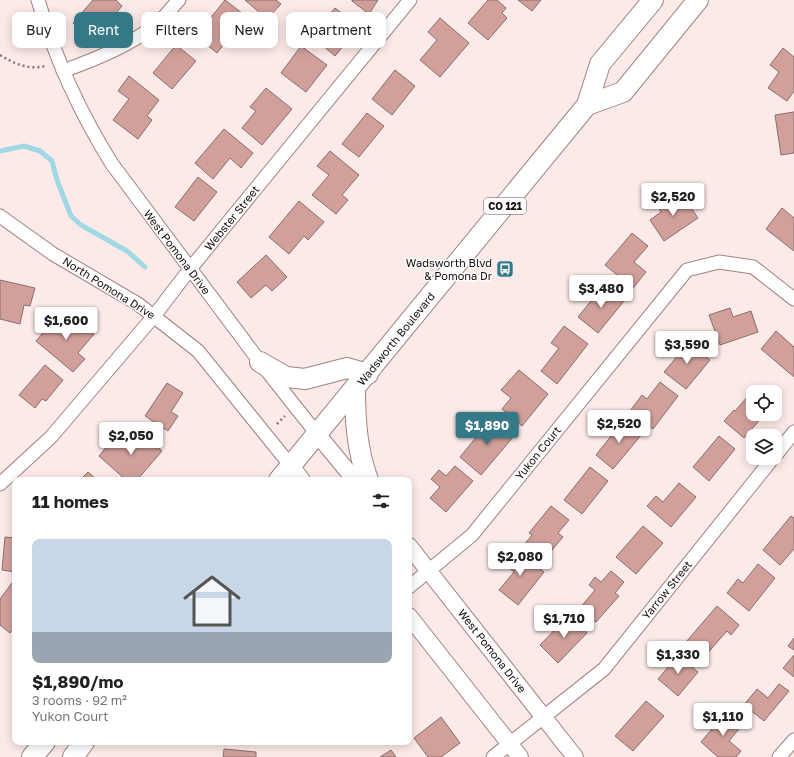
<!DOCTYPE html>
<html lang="en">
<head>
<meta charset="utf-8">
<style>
	body { margin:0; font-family:"Golos Text",sans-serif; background:#f2f2f2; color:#222; height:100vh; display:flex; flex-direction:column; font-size:15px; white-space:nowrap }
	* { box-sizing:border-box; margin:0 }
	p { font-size:13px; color:#767676 }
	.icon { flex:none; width:22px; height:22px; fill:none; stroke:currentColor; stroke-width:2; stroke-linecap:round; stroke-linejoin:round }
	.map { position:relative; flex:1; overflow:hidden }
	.sheet { position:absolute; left:12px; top:477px; width:400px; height:268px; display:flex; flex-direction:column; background:#fff; border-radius:8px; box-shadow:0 2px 10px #0003 }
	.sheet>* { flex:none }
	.guide { position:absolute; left:12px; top:12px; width:400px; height:36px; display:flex; gap:8px }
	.controls { position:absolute; left:746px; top:385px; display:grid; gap:8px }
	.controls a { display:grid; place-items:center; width:36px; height:36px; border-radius:8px; background:#fff; box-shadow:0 2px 10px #0003; font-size:20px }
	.price { position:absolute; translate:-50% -34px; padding:0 9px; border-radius:4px; background:#fff; color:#222; font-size:13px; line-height:26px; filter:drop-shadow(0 1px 2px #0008) }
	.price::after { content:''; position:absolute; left:50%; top:24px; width:12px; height:9px; margin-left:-6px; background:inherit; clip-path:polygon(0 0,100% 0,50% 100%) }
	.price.selected { background:#357988; color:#fff }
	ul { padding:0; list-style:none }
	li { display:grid; align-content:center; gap:8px; height:212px; padding:0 20px }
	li+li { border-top:1px solid #e0e0e0 }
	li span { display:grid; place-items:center; height:124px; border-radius:8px; color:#555 }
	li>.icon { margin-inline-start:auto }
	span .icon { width:72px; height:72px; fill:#fffc; stroke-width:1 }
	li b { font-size:17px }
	h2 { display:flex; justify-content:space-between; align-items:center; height:48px; padding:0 20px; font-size:17px }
	.tag { padding:0 14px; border-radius:8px; background:#fff; box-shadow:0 2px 10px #0003; font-size:14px; line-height:36px }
	.tag.selected { background:#357988; color:#fff }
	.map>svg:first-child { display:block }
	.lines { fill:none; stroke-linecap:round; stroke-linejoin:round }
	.stream { stroke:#a1d8e5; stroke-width:5 }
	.building { fill:#d2a09b; stroke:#886e6b }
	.minor-casing { stroke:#9f8481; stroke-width:15 }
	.tertiary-casing { stroke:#9f8481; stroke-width:18 }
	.primary-casing { stroke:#9f8481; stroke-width:22 }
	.path { stroke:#827573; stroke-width:2.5; stroke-dasharray:2 3; stroke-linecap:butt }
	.minor { stroke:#fff; stroke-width:13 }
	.tertiary { stroke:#fff; stroke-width:16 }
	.primary { stroke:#fff; stroke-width:20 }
	.labels { text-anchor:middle; stroke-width:3; stroke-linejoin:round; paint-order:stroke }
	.shield { fill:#fcfcfc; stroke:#5c5555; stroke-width:1 }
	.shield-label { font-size:10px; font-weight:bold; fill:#180e0d }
	.street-label { font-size:11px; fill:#180e0d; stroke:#fcfcfc }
	.poi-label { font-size:11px; fill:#180e0d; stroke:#fcfcfc; text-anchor:end }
</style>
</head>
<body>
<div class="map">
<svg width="794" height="757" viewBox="0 0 794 757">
	<rect width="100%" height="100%" fill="#fceae8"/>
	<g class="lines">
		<polyline class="stream" points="0,151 24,146 40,151 52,161 57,180 71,216 81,225 127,251 145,267"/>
	</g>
	<g class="building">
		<polygon points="93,0 116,0 122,6 93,41 73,23"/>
		<polygon points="225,0 251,20 236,39 231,35 217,53 196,36"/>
		<polygon points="245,0 276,0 281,4 267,19"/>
		<polygon points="352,0 378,0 369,14 352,1"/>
		<polygon points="488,0 497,0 506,8 502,13 507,18 488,40 468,23"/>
		<polygon points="518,0 541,0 532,11"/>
		<polygon points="335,8 359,27 335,56 315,39 321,32 313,25 323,14 327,17"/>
		<polygon points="440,18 469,43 440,77 420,60 437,40 428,32"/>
		<polygon points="176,45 196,61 172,89 153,73"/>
		<polygon points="301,46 327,65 306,92 281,73"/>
		<polygon points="783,48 794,57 794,91 787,101 768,88 779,72 770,65"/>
		<polygon points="395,70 415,86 392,115 372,99"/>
		<polygon points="129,76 159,100 147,116 152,120 138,139 113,120 129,99 118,91"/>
		<polygon points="266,88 292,109 262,145 242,128 256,111 250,107"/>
		<polygon points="794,112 794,153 781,155 775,115"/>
		<polygon points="367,113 384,126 359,157 342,144"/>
		<polygon points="224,129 253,153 241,168 230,158 213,179 195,163"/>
		<polygon points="330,151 359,175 342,195 348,200 336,214 312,195 329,175 317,166"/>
		<polygon points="198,177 217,192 194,221 175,207"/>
		<polygon points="667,196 673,204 683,196 698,218 664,241 650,220 661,212 656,204"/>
		<polygon points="299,201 324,222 308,240 304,236 289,254 269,237"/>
		<polygon points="782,208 794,218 794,251 766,229"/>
		<polygon points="632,233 648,246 634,262 646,272 633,288 605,265"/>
		<polygon points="266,255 287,277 272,291 266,285 251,298 237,282"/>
		<polygon points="0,280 35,288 30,306 24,305 20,324 0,319"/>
		<polygon points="604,285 624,301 598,333 578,317"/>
		<polygon points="730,308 733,317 751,311 758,332 720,345 709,315"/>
		<polygon points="58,316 66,323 73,316 94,334 78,353 85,359 73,372 36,341"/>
		<polygon points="564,326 588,344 557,384 541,371 559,348 551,343"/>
		<polygon points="776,331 794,347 794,377 761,349"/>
		<polygon points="691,340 701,348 698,351 710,360 686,389 664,372"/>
		<polygon points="45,365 63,380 46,401 42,399 35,408 19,395"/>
		<polygon points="519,370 548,394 522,426 502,409 511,398 501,390"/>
		<polygon points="660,382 678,396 653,429 630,411 642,395 647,399"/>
		<polygon points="167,383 183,393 171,412 178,416 168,431 145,416"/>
		<polygon points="756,387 761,392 753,392 753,414 765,414 744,438 724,421 734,410 735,411"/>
		<polygon points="492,418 514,436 481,475 460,457"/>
		<polygon points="624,420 642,434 613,469 596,455"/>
		<polygon points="138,430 162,451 137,480 126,480 99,456 113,439 123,447"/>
		<polygon points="719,436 735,449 709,481 693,467"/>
		<polygon points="455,466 473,481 446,512 430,498 440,487 431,479 439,470 446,476"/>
		<polygon points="590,467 608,481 582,514 564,500"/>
		<polygon points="88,472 97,480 80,480"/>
		<polygon points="679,483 696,497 671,527 647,506 656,496 663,502"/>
		<polygon points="551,506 569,520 558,533 563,537 551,551 546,548 537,558 523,546 532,535 529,533"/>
		<polygon points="791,516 794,518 794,549 780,565 763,550"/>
		<polygon points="643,526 663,543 636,574 616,557"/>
		<polygon points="5,537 15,538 15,572 2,570"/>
		<polygon points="515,549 544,572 518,605 499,590 514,572 504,564"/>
		<polygon points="758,564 775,578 749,611 727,593 738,579 743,583"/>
		<polygon points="611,571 624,582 615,593 619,596 596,622 580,608 595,590 589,585 595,577 601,582"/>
		<polygon points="15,579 15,626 10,633 0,625 0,599"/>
		<polygon points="717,606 739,625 731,635 727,631 704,657 686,642"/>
		<polygon points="569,615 587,633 558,663 540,645"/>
		<polygon points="794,638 794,650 788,646"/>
		<polygon points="680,653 689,660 687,663 698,672 678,696 658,679"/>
		<polygon points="794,655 794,677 783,668"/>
		<polygon points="779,684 789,691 764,721 744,705 757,689 768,698"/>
		<polygon points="646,701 664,716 633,751 615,736"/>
		<polygon points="727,711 743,724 729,741 741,751 736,757 718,757 701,742"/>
		<polygon points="441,717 460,743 441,757 428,757 414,738"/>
		<polygon points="224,749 256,752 256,757 223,757"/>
		<polygon points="391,750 396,757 380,757"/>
	</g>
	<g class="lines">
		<defs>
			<g id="minor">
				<path d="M38 0C55 58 80 113 112 164L260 362 317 434"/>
				<path d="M63 71C96 59 131 45 158 23 166 16 172 7 179 0"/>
				<polyline points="0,216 53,254 138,304 198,351 291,466"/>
				<polyline points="775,456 794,432"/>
				<polyline points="0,484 51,437 154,316 190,269 410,0"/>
				<polyline points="409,587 472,535 687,270 719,262 753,267 794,299"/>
				<polyline points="493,757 604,669 773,458"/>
				<polyline points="779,757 794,740"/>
			</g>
			<g id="tertiary">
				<polyline points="317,434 355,480"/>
				<polyline points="291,466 302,480"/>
				<polyline points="409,546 575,757"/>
				<polyline points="409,616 520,757"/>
			</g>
			<g id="primary">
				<polyline points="587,105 623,92 698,0"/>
				<polyline points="260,362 286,377 305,379 347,368 368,374"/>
				<path d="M355 388C355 420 357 450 368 480"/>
				<polyline points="279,480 587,105 600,64 653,0"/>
				<polyline points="32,757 45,742"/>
				<polyline points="73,757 84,742"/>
			</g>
		</defs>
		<use href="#minor" class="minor-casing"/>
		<use href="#tertiary" class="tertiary-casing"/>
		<use href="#primary" class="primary-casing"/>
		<g class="path">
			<path d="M0 55C15 64 28 70 46 66"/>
			<polyline points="277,424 285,416"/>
		</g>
		<use href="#minor" class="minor"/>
		<use href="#tertiary" class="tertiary"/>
		<use href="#primary" class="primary"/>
	</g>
	<defs>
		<symbol id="bus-square" viewBox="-11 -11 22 22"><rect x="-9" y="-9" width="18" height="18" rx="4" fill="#357988" stroke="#fcfcfc"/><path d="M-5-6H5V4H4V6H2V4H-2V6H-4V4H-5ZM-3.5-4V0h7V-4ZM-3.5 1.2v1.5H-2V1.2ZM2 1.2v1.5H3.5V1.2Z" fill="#fff"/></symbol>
	</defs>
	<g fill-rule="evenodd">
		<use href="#bus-square" x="495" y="259" width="20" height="20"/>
	</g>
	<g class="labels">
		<rect class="shield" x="484" y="198" width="42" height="16" rx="3"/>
		<g class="shield-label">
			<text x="505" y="210">CO 121</text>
		</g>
		<g class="street-label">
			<text transform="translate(232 218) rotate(-51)" y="4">Webster Street</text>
			<text transform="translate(177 252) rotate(53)" y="4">West Pomona Drive</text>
			<text transform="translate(109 288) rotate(32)" y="4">North Pomona Drive</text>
			<text transform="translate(396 339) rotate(-51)" y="4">Wadsworth Boulevard</text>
			<text transform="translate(538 453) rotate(-51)" y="4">Yukon Court</text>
			<text transform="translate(667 590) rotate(-51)" y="4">Yarrow Street</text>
			<text transform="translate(492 651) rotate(52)" y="4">West Pomona Drive</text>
		</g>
		<g class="poi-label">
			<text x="492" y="267">Wadsworth Blvd<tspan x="492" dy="13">&amp; Pomona Dr</tspan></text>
		</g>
	</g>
</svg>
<div class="controls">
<a><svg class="icon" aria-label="locate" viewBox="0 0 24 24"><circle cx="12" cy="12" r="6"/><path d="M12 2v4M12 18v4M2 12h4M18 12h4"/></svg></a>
<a><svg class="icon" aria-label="layers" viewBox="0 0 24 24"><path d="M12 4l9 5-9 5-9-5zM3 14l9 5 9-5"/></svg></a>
</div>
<b class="price" style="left:673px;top:217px">$2,520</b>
<b class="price" style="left:601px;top:309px">$3,480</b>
<b class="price" style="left:66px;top:341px">$1,600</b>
<b class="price" style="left:687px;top:365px">$3,590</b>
<b class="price" style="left:619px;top:444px">$2,520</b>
<b class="price selected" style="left:487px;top:446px">$1,890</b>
<b class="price" style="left:131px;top:456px">$2,050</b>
<b class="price" style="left:520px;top:577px">$2,080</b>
<b class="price" style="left:564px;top:639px">$1,710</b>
<b class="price" style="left:678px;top:675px">$1,330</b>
<b class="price" style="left:723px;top:737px">$1,110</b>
<div class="guide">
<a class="tag">Buy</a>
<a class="tag selected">Rent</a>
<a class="tag">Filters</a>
<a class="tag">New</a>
<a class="tag">Apartment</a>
</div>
<section class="sheet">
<h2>11 homes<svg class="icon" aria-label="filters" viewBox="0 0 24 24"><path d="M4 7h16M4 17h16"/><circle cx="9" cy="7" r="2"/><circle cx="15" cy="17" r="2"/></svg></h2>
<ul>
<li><span style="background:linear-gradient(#c9d6e8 75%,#9aa5b1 0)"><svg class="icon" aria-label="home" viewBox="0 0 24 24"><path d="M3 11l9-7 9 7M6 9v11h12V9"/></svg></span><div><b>$1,890/mo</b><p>3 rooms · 92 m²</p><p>Yukon Court</p></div></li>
</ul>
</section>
</div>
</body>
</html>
